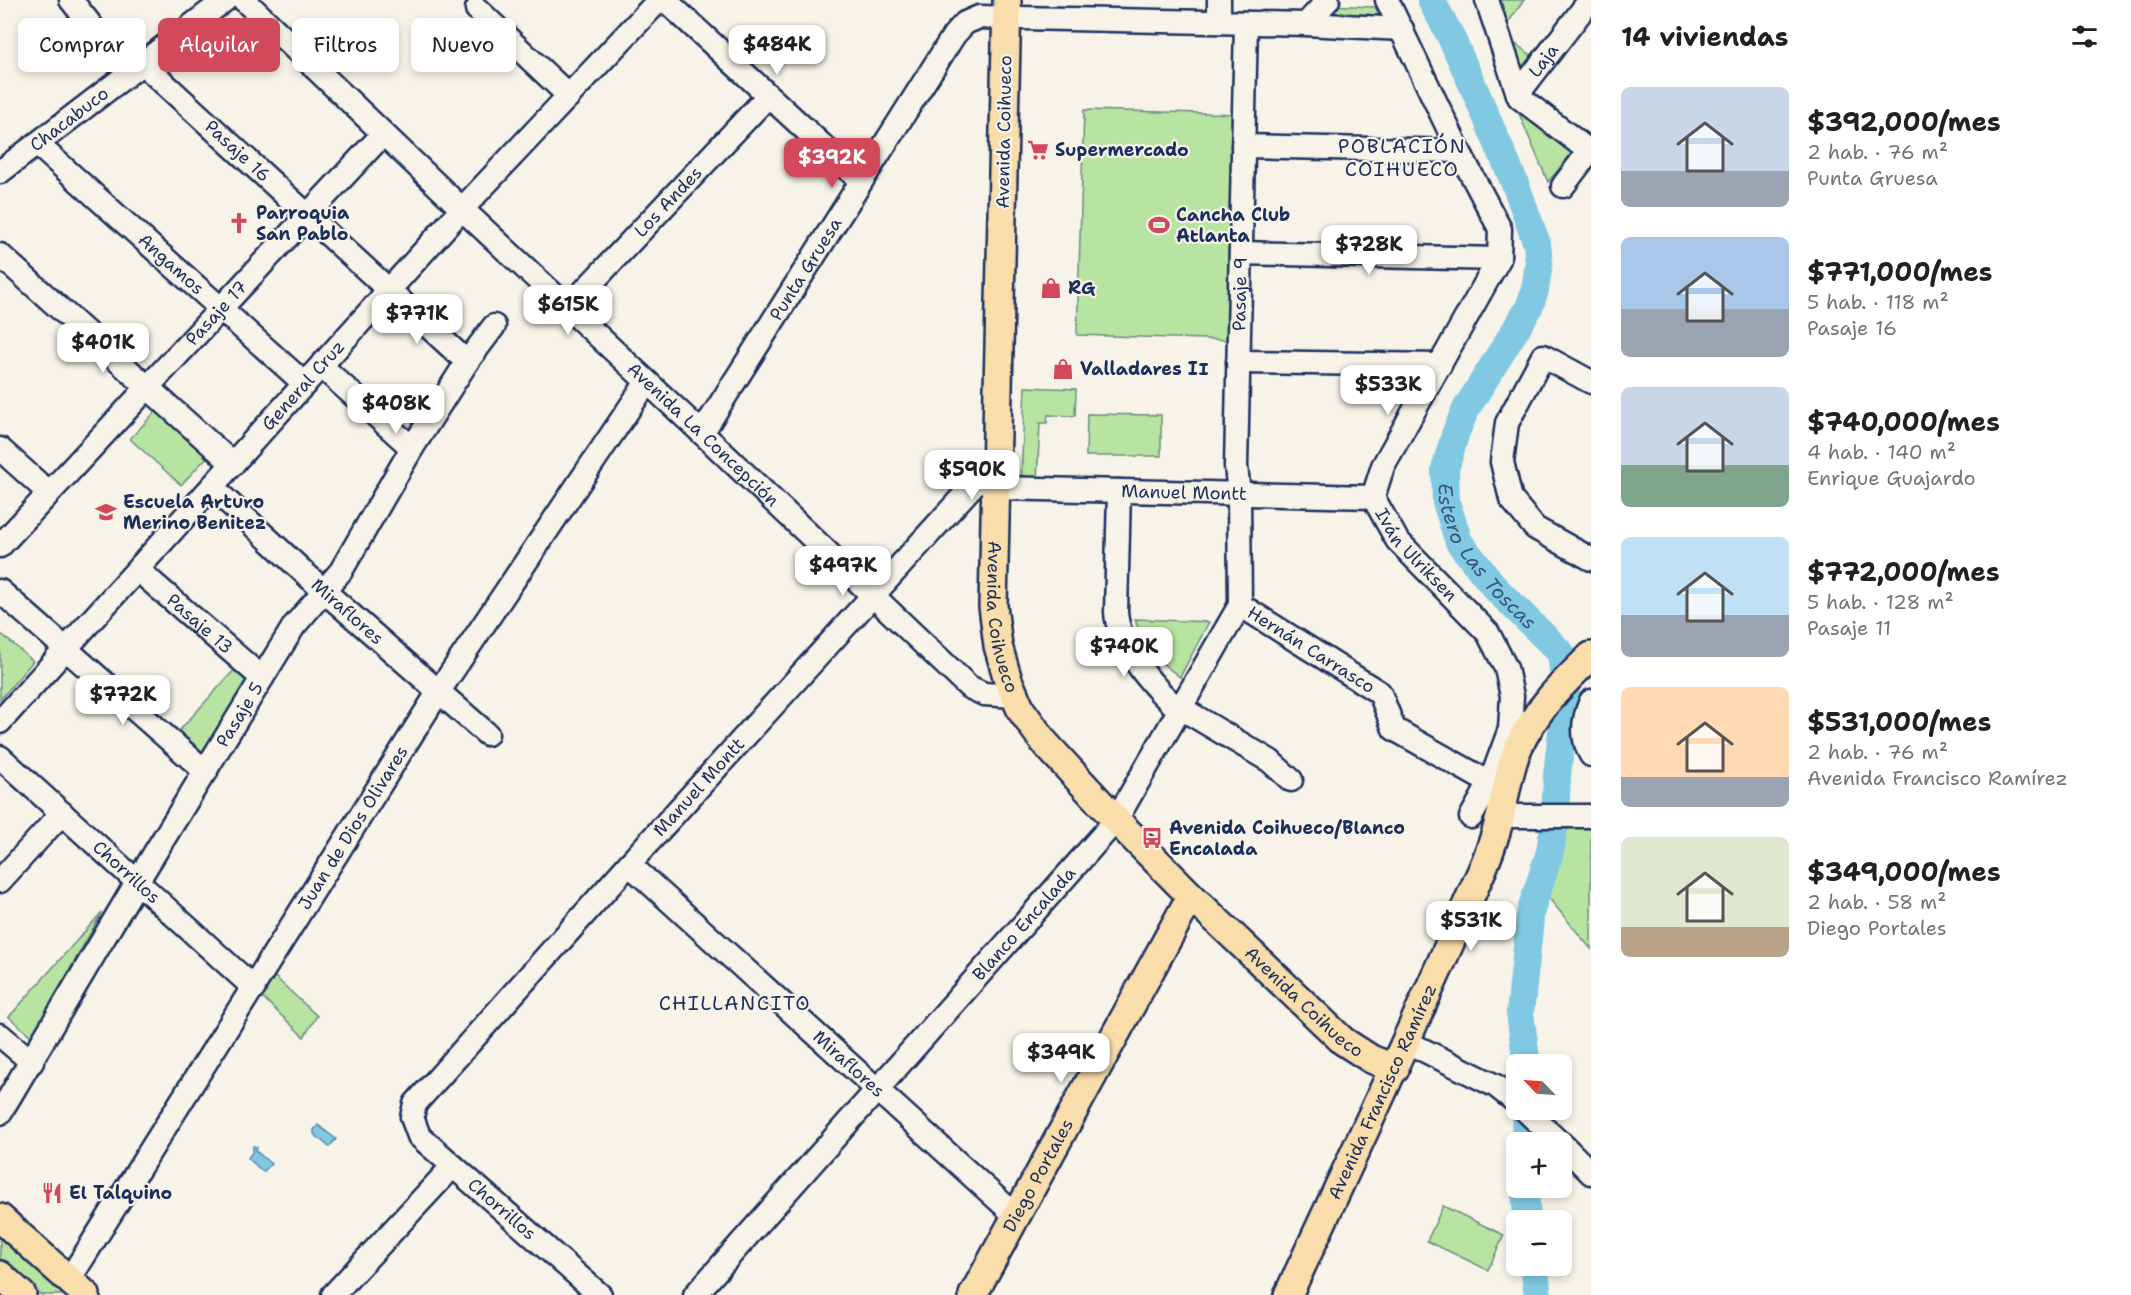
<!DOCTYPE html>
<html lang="es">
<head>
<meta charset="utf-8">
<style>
	body { margin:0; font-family:"Shantell Sans",sans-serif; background:#f2f2f2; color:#202124; height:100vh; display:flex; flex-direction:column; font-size:22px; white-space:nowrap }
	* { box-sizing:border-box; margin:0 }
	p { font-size:20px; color:#757577 }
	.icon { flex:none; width:33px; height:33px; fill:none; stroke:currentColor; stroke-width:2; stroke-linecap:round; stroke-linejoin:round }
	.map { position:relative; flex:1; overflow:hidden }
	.panel { display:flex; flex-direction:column; background:#fff; width:540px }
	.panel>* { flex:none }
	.guide { position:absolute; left:18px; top:18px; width:570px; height:54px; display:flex; gap:12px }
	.needle { width:39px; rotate:295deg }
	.controls { position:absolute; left:1506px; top:1054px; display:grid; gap:12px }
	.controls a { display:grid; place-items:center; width:66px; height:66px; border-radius:9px; background:#fff; box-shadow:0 3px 9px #0003; font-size:30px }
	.price { position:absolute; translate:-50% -51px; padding:0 14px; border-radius:12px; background:#fff; color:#222; font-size:20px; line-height:39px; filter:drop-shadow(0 2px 3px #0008) }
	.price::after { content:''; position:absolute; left:50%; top:36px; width:18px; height:14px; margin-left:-9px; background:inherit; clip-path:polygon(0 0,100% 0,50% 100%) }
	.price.on { background:#d1495b; color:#fff }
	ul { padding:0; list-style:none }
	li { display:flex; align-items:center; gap:18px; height:150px; padding:0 30px }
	li span { display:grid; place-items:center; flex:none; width:168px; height:120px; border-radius:9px; color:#555 }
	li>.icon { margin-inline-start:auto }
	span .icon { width:72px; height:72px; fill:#fffc; stroke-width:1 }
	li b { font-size:26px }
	h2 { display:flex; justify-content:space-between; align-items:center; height:72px; padding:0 30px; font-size:26px }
	.chip { padding:0 21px; border-radius:9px; background:#fff; box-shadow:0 3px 9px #0003; font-size:21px; line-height:54px }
	.chip.on { background:#d1495b; color:#fff }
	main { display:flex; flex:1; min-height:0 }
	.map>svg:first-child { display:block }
	.green { fill:#b8e4a1; stroke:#6a8a80; stroke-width:1.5 }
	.water { fill:#81c8e2; stroke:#588bad; stroke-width:1.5 }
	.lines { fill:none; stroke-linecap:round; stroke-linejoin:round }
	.river { stroke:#81c8e2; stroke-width:28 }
	.minor-casing { stroke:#1b2f5e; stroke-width:27 }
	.major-casing { stroke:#1b2f5e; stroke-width:32 }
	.minor { stroke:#f7f3e8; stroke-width:22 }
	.major { stroke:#f9deab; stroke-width:27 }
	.labels { text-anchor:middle; stroke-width:4.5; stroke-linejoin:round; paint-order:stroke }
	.street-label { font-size:18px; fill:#1b2f5e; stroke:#f7f3e8 }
	.poi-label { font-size:18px; font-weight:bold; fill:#1b2f5e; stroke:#f7f3e8; text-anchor:start }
	.neighbourhood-label { font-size:20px; letter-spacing:1.5px; fill:#1b2f5e; stroke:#f7f3e8 }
	.water-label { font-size:20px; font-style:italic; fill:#34557f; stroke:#f7f3e8 }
</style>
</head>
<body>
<main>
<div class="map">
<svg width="1591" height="1295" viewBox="0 0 1591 1295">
	<rect width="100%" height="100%" fill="#f7f3e8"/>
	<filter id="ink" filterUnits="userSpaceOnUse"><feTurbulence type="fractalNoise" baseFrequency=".0167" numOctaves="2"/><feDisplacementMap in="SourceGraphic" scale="12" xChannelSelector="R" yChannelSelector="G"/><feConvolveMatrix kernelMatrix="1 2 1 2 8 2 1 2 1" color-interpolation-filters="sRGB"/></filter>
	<g filter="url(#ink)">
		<g class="green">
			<polygon points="1495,0 1524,0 1505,27"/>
			<polygon points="1327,5 1375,7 1380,18 1323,16"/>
			<polygon points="1510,40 1534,57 1522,74"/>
			<polygon points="1512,97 1575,149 1548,182"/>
			<polygon points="1084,110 1242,114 1235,340 1077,335"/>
			<polygon points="1025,387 1076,389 1075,416 1048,415 1047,423 1040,423 1037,481 1021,480"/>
			<polygon points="156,411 207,457 181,485 130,439"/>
			<polygon points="1087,414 1161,415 1161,456 1086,456"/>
			<polygon points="1135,619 1209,622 1180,677 1146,651"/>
			<polygon points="0,633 33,661 0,700"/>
			<polygon points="236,668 253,681 208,757 179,731"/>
			<polygon points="1569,823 1591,824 1591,949 1548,897"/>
			<polygon points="102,912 32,1037 9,1017"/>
			<polygon points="274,976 317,1016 304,1037 262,997"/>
			<polygon points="1443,1206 1504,1235 1488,1270 1427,1241"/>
			<polygon points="0,1225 77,1295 41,1295 0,1258"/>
		</g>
		<g class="water">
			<polygon points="318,1125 336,1139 329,1147 314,1134 314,1130"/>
			<polygon points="253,1146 257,1147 256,1151 271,1164 263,1172 248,1158 253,1151"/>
		</g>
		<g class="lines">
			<g class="river">
				<path id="s1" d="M1431 0 1450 35 1473 86 1516 186 1537 244 1539 263 1535 290 1529 308 1466 409 1456 432 1445 469 1446 502 1459 542 1496 589 1561 653 1566 696 1557 775 1555 819 1550 852 1531 910 1520 1013 1527 1065"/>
				<polyline points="1525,1143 1526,1110"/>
				<polyline points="1525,1188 1527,1221"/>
				<polyline points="1534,1266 1538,1295"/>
			</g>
			<defs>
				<g id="minor">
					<polyline points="71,0 129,73"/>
					<path id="s2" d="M244 0 462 209 702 433 969 687 984 694 1015 696"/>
					<polyline points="665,0 861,181"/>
					<path id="s3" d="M1387 0 1459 151 1500 229 1499 259 1383 466 1373 497 1397 540 1488 633 1506 668 1512 696 1510 729 1490 783 1471 817"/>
					<polyline points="1487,0 1519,97 1589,151"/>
					<polyline points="477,9 569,96"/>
					<polyline points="1219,22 1219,0"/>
					<polyline points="1306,24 1328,0"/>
					<path id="s4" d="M142 63 467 362"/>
					<path id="s5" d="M1518 94 1590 0"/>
					<path id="s6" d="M37 144 305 384"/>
					<polyline points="1243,146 1459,151"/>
					<path id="s7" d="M0 172 225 0"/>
					<polyline points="1563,186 1591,149"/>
					<polyline points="1241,253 1499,259"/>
					<polyline points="0,255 233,464"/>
					<path id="s8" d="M568 308 768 96"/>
					<polyline points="1238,362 1440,365"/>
					<polyline points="321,366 412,448"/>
					<polyline points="1591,382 1543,356 1507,423 1502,462 1511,499 1535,528 1591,559"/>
					<path id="s9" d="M702 433 954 35 965 23 979 17 1306 24 1402 29"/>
					<polyline points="0,449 49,493"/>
					<path id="s10" d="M212 487 325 592 487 734"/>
					<path id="s11" d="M995 488 1373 497"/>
					<path d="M1119 491 1116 612C1118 643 1146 679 1169 701L1270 761 1291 780"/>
					<path id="s12" d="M0 546 383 134"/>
					<path id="s13" d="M138 570 262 678"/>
					<polyline points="0,591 206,772"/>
					<path id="s14" d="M1240 605 1380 693 1394 729 1490 783"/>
					<path d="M1591 701C1583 719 1580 737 1591 755"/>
					<path id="s15" d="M0 722 462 209 659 0"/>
					<path id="s16" d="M0 757 254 988"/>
					<polyline points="1500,816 1591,816"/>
					<path id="s17" d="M629 864 1015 1215"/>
					<polyline points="0,881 62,813"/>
					<polyline points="0,1035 32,1062"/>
					<polyline points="1407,1042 1496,1086 1516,1102"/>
					<polyline points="1525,1110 1560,1143"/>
					<path id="s18" d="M0 1113 137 882 294 626 341 571 412 448 467 362 494 326"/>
					<polyline points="1562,1144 1591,1173"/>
					<path id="s19" d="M69 1280 439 691 647 382"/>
					<polyline points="333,1295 453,1166"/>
					<path id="s20" d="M600 1295 419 1136 412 1117 415 1104 629 864 996 460"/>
					<path id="s21" d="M695 1295 1116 820 1240 605 1239 494 1236 466 1246 23"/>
				</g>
				<g id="major">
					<path id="s22" d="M1007 0 993 606 998 646 1008 680 1021 710 1044 742 1116 820 1191 896 1343 1041 1371 1059 1395 1069"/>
					<polyline points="0,1218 86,1295"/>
					<polyline points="0,1275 22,1295"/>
					<path id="s23" d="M973 1295 1191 896"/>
					<path id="s24" d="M1288 1295C1352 1159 1415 1024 1475 886 1486 863 1495 838 1501 814 1506 791 1509 769 1518 748 1535 710 1562 684 1591 656"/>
				</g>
			</defs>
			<use href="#minor" class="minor-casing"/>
			<use href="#major" class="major-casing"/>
			<use href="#minor" class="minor"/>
			<use href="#major" class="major"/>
		</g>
	</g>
	<defs>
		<symbol id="supermarket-bare" viewBox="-9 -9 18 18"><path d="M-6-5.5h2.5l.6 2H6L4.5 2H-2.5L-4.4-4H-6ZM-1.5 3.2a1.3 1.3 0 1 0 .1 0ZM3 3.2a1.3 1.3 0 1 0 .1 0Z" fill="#d1495b" stroke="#f7f3e8" stroke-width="2.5" paint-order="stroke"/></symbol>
		<symbol id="church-bare" viewBox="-9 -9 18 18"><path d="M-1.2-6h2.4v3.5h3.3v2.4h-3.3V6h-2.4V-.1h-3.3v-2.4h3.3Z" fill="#d1495b" stroke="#f7f3e8" stroke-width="2.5" paint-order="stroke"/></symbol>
		<symbol id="stadium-bare" viewBox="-9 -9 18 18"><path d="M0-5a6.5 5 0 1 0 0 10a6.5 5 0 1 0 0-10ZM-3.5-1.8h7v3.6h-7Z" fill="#d1495b" stroke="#f7f3e8" stroke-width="2.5" paint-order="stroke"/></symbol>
		<symbol id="shop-bare" viewBox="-9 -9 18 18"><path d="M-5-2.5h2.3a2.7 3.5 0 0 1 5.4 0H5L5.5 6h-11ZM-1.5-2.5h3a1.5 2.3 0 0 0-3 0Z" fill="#d1495b" stroke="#f7f3e8" stroke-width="2.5" paint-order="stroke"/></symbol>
		<symbol id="school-bare" viewBox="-9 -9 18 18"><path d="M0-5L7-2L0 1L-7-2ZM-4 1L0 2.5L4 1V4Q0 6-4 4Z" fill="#d1495b" stroke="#f7f3e8" stroke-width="2.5" paint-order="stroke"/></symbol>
		<symbol id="bus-bare" viewBox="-9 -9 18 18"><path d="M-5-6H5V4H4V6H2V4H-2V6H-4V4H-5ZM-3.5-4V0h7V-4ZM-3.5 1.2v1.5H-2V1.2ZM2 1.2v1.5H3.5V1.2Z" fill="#d1495b" stroke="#f7f3e8" stroke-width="2.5" paint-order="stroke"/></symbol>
		<symbol id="restaurant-bare" viewBox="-9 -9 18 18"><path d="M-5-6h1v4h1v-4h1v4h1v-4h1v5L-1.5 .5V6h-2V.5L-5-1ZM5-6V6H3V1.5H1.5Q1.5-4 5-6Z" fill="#d1495b" stroke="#f7f3e8" stroke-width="2.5" paint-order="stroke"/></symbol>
	</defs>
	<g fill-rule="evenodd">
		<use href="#supermarket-bare" x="1023" y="135" width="30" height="30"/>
		<use href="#church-bare" x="224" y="208" width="30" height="30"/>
		<use href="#stadium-bare" x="1144" y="210" width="30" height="30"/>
		<use href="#shop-bare" x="1036" y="273" width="30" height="30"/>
		<use href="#shop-bare" x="1048" y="354" width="30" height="30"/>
		<use href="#school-bare" x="91" y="497" width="30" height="30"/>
		<use href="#bus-bare" x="1137" y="823" width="30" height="30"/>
		<use href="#restaurant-bare" x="37" y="1178" width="30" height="30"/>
	</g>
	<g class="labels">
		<g class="street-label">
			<text dy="6" stroke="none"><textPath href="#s5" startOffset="42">Laja</textPath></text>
			<text dy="6" stroke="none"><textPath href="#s7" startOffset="87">Chacabuco</textPath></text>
			<text transform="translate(1004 132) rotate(-89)" y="6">Avenida Coihueco</text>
			<text dy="6" stroke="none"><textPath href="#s4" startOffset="130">Pasaje 16</textPath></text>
			<text dy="6" stroke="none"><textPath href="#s8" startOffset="146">Los Andes</textPath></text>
			<text dy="6" stroke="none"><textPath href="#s6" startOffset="180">Angamos</textPath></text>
			<text dy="6" stroke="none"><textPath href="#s9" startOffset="194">Punta Gruesa</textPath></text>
			<text dy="6" stroke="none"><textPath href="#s21" startOffset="1194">Pasaje 9</textPath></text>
			<text dy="6" stroke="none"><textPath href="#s12" startOffset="318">Pasaje 17</textPath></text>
			<text dy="6" stroke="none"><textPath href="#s15" startOffset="453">General Cruz</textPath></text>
			<text dy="6" stroke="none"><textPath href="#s2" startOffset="632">Avenida La Concepción</textPath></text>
			<text dy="6" stroke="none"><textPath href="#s11" startOffset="189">Manuel Montt</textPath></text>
			<text dy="6" stroke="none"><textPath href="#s3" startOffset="628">Iván Ulriksen</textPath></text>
			<text dy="6" stroke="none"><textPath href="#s10" startOffset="184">Miraflores</textPath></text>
			<text dy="6" stroke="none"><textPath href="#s22" startOffset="618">Avenida Coihueco</textPath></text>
			<text dy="6" stroke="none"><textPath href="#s13" startOffset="82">Pasaje 13</textPath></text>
			<text dy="6" stroke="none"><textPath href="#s14" startOffset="84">Hernán Carrasco</textPath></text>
			<text dy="6" stroke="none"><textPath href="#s18" startOffset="465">Pasaje 5</textPath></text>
			<text dy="6" stroke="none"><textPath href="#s20" startOffset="700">Manuel Montt</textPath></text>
			<text dy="6" stroke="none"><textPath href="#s19" startOffset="534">Juan de Dios Olivares</textPath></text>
			<text dy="6" stroke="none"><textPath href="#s16" startOffset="171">Chorrillos</textPath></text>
			<text dy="6" stroke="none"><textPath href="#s21" startOffset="496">Blanco Encalada</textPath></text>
			<text dy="6" stroke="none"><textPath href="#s22" startOffset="1122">Avenida Coihueco</textPath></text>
			<text dy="6" stroke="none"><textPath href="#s17" startOffset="297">Miraflores</textPath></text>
			<text dy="6" stroke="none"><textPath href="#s24" startOffset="224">Avenida Francisco Ramírez</textPath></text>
			<text dy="6" stroke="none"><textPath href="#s23" startOffset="136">Diego Portales</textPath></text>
			<text transform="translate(502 1209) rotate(41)" y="6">Chorrillos</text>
		</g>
		<g class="poi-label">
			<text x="1055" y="156">Supermercado</text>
			<text x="256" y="219">Parroquia<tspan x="256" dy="21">San Pablo</tspan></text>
			<text x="1176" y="221">Cancha Club<tspan x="1176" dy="21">Atlanta</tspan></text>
			<text x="1068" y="294">RG</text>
			<text x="1080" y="375">Valladares II</text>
			<text x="123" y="508">Escuela Arturo<tspan x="123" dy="21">Merino Benitez</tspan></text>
			<text x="1169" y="834">Avenida Coihueco/Blanco<tspan x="1169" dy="21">Encalada</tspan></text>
			<text x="69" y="1199">El Talquino</text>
		</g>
		<g class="neighbourhood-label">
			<text x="1402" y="153">POBLACIÓN<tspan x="1402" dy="23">COIHUECO</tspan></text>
			<text x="735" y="1010">CHILLANCITO</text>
		</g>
		<g class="water-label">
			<text dy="7" stroke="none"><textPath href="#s1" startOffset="615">Estero Las Toscas</textPath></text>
		</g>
	</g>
</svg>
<div class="controls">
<a><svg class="needle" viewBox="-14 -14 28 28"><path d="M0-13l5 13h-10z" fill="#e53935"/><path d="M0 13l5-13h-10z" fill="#757577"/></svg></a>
<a>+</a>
<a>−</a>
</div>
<b class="price" style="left:777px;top:76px">$484K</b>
<b class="price on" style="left:832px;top:189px">$392K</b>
<b class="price" style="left:1369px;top:276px">$728K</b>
<b class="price" style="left:568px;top:336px">$615K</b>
<b class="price" style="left:417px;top:345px">$771K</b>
<b class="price" style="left:103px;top:374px">$401K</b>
<b class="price" style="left:1388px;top:416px">$533K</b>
<b class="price" style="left:396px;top:435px">$408K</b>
<b class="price" style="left:972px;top:501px">$590K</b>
<b class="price" style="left:843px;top:597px">$497K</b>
<b class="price" style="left:1124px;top:678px">$740K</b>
<b class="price" style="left:123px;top:726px">$772K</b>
<b class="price" style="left:1471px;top:952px">$531K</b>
<b class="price" style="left:1061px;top:1084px">$349K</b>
<div class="guide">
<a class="chip">Comprar</a>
<a class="chip on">Alquilar</a>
<a class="chip">Filtros</a>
<a class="chip">Nuevo</a>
</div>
</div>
<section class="panel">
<h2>14 viviendas<svg class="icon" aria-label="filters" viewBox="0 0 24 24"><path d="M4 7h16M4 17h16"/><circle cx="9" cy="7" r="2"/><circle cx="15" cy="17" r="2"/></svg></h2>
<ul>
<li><span style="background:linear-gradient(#c9d6e8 70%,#9aa5b1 0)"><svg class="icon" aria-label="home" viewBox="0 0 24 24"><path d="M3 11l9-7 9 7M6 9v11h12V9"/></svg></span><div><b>$392,000/mes</b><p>2 hab. · 76 m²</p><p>Punta Gruesa</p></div></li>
<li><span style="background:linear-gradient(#a9c7e8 60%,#9aa5b1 0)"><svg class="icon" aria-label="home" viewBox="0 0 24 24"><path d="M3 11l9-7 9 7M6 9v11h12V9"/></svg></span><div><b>$771,000/mes</b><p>5 hab. · 118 m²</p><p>Pasaje 16</p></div></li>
<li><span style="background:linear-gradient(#c9d6e8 65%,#7fa58c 0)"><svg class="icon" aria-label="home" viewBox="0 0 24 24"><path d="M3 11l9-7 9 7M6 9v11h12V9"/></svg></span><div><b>$740,000/mes</b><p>4 hab. · 140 m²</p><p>Enrique Guajardo</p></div></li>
<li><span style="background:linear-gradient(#bfe0f5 65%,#9aa5b1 0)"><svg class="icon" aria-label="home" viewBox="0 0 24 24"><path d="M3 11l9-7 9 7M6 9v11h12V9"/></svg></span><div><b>$772,000/mes</b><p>5 hab. · 128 m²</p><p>Pasaje 11</p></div></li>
<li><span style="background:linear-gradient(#ffd9b3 75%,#9aa5b1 0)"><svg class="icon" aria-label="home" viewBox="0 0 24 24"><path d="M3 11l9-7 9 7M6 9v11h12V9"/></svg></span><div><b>$531,000/mes</b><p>2 hab. · 76 m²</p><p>Avenida Francisco Ramírez</p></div></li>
<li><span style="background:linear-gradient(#dfe7d0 75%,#b9a48a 0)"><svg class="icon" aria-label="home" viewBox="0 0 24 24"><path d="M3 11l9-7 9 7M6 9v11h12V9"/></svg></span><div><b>$349,000/mes</b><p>2 hab. · 58 m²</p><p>Diego Portales</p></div></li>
</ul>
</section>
</main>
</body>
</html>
